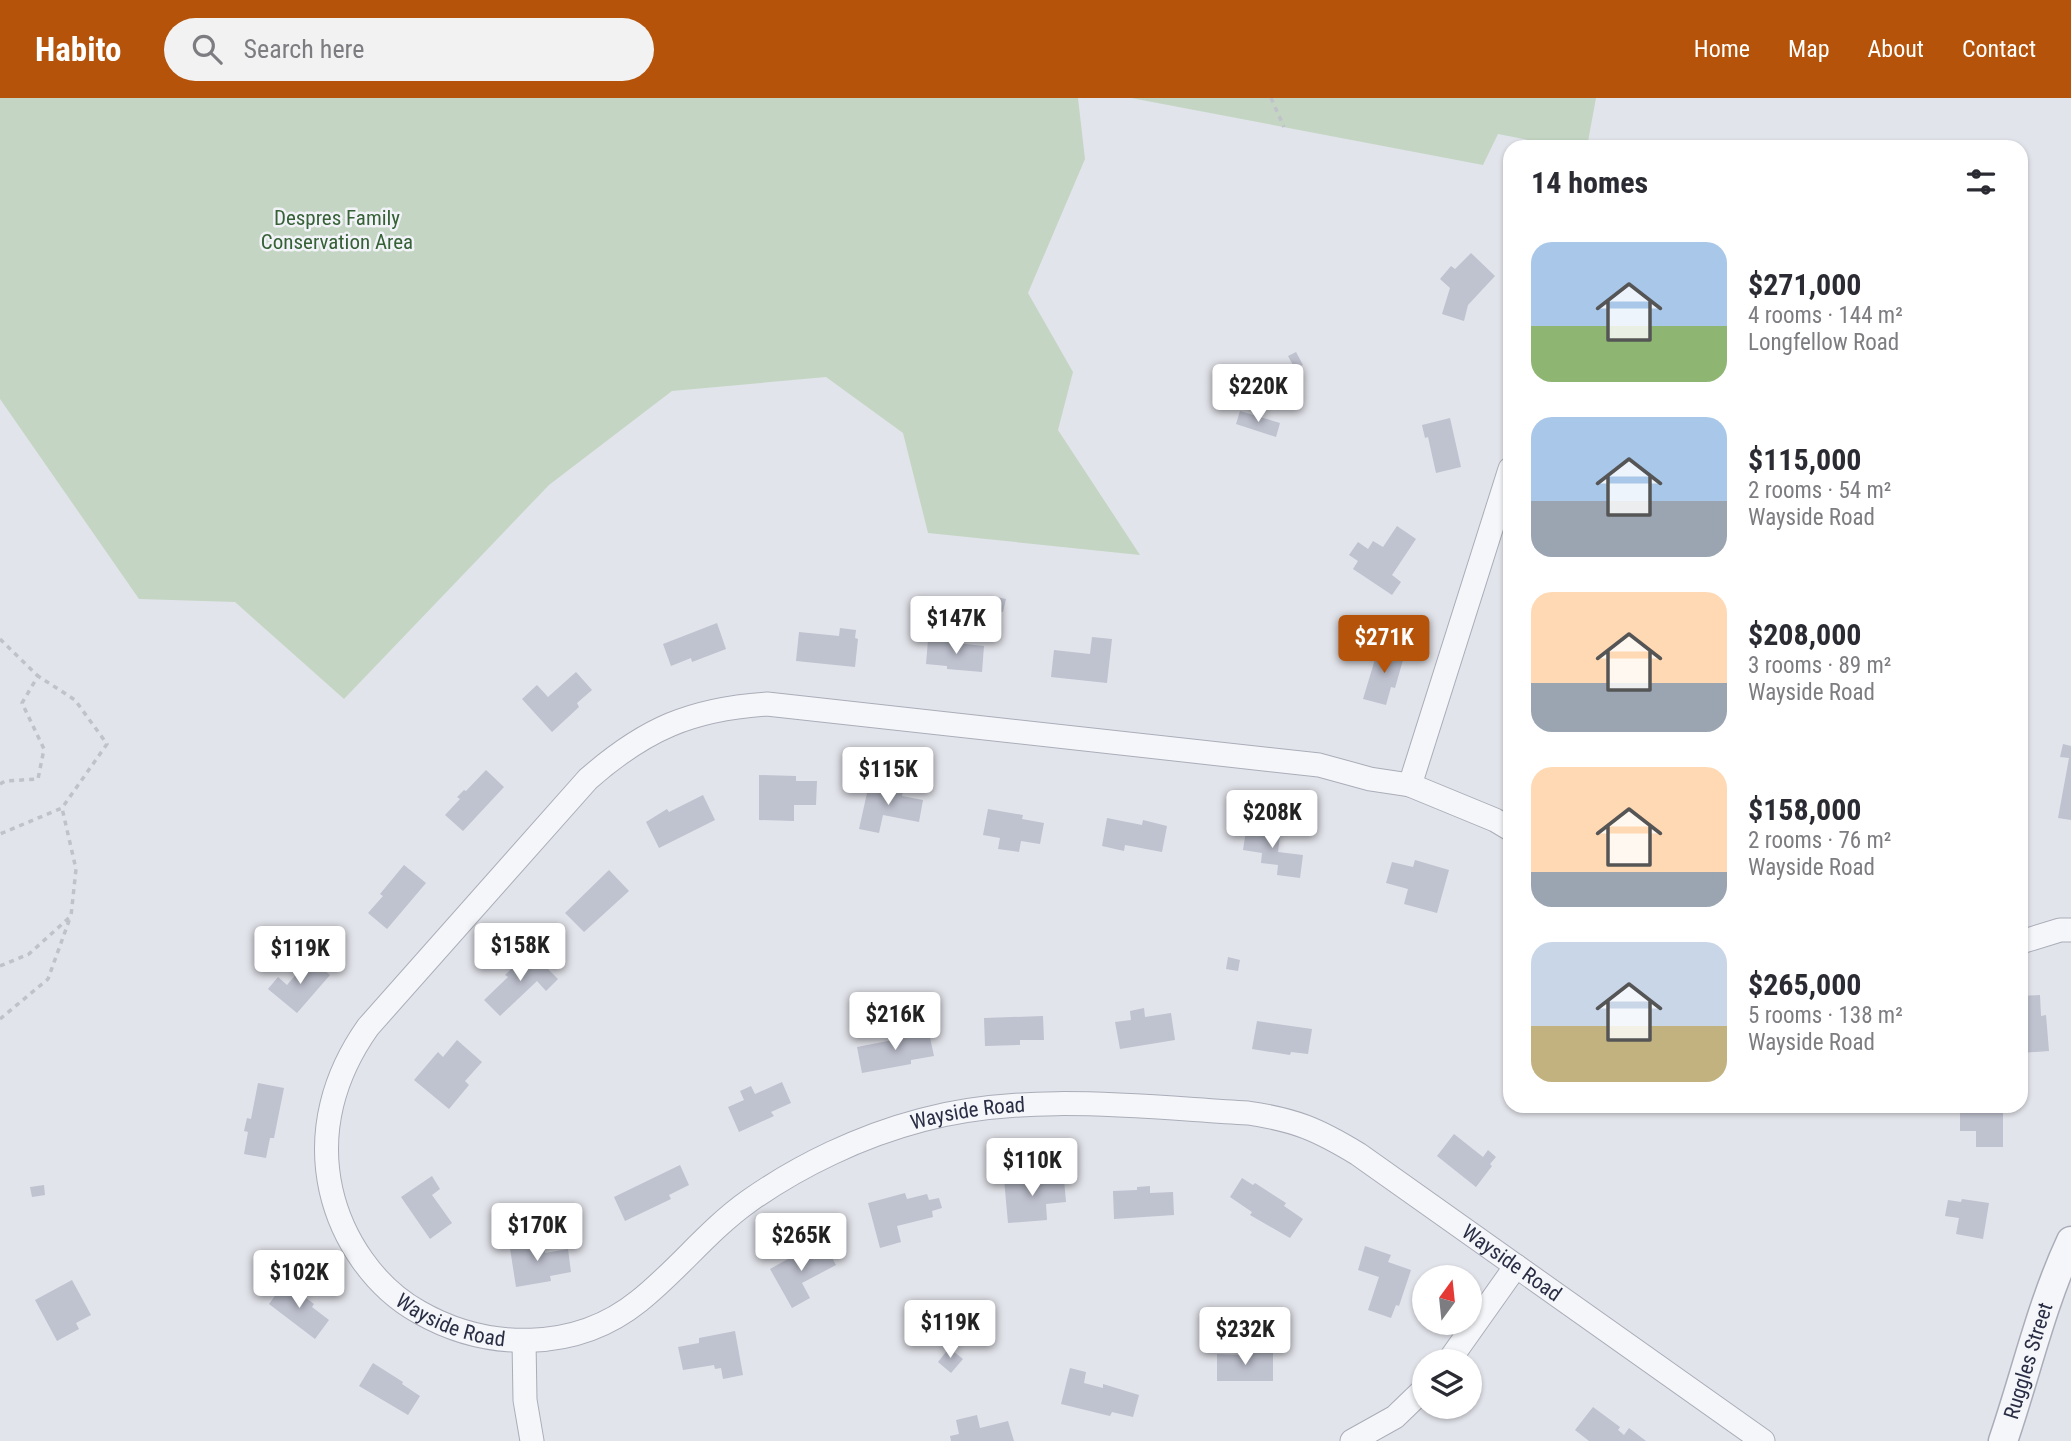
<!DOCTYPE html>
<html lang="en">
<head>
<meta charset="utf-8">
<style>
	body { margin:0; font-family:"Roboto Condensed",sans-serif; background:#f2f2f3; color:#2b2b33; height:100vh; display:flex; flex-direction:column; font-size:26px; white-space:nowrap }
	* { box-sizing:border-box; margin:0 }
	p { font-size:23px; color:#7c7c81 }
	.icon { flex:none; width:38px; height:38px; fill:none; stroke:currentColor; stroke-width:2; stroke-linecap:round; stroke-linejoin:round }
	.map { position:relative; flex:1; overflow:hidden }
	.sheet { position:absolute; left:1503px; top:42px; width:525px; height:973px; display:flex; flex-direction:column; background:#fff; border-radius:21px; box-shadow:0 2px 5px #0004 }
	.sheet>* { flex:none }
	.needle { width:46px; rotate:15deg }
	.buttons { position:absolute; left:1412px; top:1167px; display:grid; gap:14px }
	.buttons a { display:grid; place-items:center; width:70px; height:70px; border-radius:50%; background:#fff; box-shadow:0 2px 5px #0004; font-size:35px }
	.price { position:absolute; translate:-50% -60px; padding:0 16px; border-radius:7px; background:#fff; color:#222; font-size:23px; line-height:46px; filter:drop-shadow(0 2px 4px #0008) }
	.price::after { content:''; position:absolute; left:50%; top:42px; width:21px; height:16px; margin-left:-10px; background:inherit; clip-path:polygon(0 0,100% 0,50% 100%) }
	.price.active { background:#b45309; color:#fff }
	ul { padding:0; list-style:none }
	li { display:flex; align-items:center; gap:21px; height:175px; padding:0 28px }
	li span { display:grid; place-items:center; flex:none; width:196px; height:140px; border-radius:21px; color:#555 }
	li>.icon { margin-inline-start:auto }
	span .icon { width:84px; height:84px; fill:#fffc; stroke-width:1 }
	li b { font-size:30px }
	h2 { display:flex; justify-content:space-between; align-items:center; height:84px; padding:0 28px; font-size:30px }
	header { display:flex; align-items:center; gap:42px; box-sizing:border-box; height:98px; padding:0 35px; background:#b45309; color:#fff }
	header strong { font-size:33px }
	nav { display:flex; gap:38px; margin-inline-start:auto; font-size:24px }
	.search { width:490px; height:63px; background:#f2f2f3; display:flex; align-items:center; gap:18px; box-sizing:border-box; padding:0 24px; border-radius:38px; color:#7c7c81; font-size:26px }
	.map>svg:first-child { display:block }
	.green { fill:#c4d6c3 }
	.building { fill:#bfc2cf }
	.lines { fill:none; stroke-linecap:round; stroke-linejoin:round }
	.minor-casing { stroke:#aaadb9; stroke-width:25 }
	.tertiary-casing { stroke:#aaadb9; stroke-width:31 }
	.path { stroke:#c0c2ca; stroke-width:3.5; stroke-dasharray:5 5; stroke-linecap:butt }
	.minor { stroke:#f5f6f9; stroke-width:23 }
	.tertiary { stroke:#f5f6f9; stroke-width:28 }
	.labels { text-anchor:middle; stroke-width:5; stroke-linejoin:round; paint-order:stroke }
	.park-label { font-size:21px; fill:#356135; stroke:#f2f3f8 }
	.street-label { font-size:21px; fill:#292e45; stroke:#f2f3f8 }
</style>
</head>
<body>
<header>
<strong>Habito</strong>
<div class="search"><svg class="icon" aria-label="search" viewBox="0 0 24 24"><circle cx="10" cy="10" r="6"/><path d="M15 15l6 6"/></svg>Search here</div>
<nav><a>Home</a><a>Map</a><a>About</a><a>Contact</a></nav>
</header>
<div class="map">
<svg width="2071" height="1343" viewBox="0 0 2071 1343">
	<rect width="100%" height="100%" fill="#e2e4eb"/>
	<g class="green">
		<polygon points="0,0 1078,0 1085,61 1028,195 1073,274 1058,332 1140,457 928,435 903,335 826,279 672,293 549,387 344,601 235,504 139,501 0,301"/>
		<polygon points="1131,0 1596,0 1587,49 1563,49 1498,36 1483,67"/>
	</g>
	<g class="building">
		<polygon points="1471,155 1495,178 1468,207 1464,223 1442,216 1450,190 1440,181 1451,168 1455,171"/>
		<polygon points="1296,254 1303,267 1295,271 1288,258"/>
		<polygon points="1240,313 1280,325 1276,339 1236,326"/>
		<polygon points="1450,320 1461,369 1436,375 1428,339 1425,340 1422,327"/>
		<polygon points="1397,428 1416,441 1392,477 1401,484 1392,497 1353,471 1358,463 1349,457 1358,444 1368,451 1373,443 1383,449"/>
		<polygon points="997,499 1006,501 1003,514 994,512"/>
		<polygon points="717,525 726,551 692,564 691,560 671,568 663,546"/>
		<polygon points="840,530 856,532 855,540 858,541 855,569 796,563 799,534 839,538"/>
		<polygon points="1092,539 1112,541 1107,585 1051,579 1054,552 1090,556"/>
		<polygon points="928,542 984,548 982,574 947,571 947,568 926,566"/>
		<polygon points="1379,548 1405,555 1395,590 1391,589 1386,607 1363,601"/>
		<polygon points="576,574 592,592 577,605 579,609 552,634 522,601 537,587 548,599"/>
		<polygon points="2063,646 2071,648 2071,722 2058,720 2069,660 2060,659"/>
		<polygon points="486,672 504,689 463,733 445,717 460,701 457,699 464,692 466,693"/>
		<polygon points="759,677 796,678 796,683 817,683 816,707 794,707 794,723 759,722"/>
		<polygon points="869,686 903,693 902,698 923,702 919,724 883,717 879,735 859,731"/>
		<polygon points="703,697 715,722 659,750 646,724 667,711 669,714"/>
		<polygon points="988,711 1023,717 1022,721 1044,725 1040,746 1021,743 1019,754 998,751 1000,740 983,737"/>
		<polygon points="1107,720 1142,727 1143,722 1167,728 1162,754 1125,747 1124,753 1102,748"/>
		<polygon points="1247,726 1281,730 1278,754 1303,757 1300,780 1277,777 1278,767 1261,765 1262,755 1243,752"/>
		<polygon points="1415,762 1449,772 1437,815 1404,806 1408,791 1386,785 1392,764 1413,769"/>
		<polygon points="404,767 426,785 387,831 368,815 383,798 380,796"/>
		<polygon points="609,772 629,793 584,834 565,815"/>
		<polygon points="530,853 558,881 546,893 537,883 500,918 484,902 508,879 505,877"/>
		<polygon points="1228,859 1240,862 1238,873 1226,871"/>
		<polygon points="310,860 330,877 297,915 268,891 278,879 287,887"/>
		<polygon points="2040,897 2041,918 2046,917 2049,953 2022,955 2021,898"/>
		<polygon points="1144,910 1145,919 1171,915 1175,942 1120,951 1115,924 1131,922 1130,913"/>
		<polygon points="1043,918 1044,942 1020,942 1020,947 985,948 984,920"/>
		<polygon points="1257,923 1312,931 1308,956 1291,954 1290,957 1252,951"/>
		<polygon points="929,935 934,958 911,962 911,966 862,975 857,949 893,942 892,938 906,936 907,939"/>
		<polygon points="457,942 482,964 465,983 469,987 449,1011 414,982 438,954 443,959"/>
		<polygon points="782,984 791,1005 771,1014 774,1018 739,1034 728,1009 744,1002 740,993 751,988 755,996"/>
		<polygon points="258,985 284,990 274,1040 270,1040 266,1060 244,1056 248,1034 244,1033 247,1020 251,1021"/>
		<polygon points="1960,1014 2003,1014 2003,1049 1976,1049 1976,1033 1960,1033"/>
		<polygon points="1454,1036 1483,1059 1488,1052 1496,1059 1490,1066 1492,1068 1476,1089 1437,1058"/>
		<polygon points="680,1067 689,1087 669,1097 671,1101 625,1123 614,1099"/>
		<polygon points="1041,1077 1042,1083 1064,1081 1066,1104 1046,1106 1047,1122 1008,1125 1004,1081"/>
		<polygon points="432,1078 440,1091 432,1097 452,1125 430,1141 401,1099"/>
		<polygon points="1242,1080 1253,1087 1255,1085 1286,1105 1284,1108 1303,1121 1290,1140 1250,1117 1252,1114 1230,1099"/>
		<polygon points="44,1087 45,1097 32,1099 30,1089"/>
		<polygon points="1150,1088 1150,1095 1173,1094 1174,1117 1114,1121 1113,1093 1137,1092 1137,1089"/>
		<polygon points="905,1095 907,1101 927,1096 929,1102 939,1100 942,1110 932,1113 933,1119 897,1128 901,1144 880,1150 868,1105"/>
		<polygon points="1962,1101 1989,1105 1983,1141 1956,1136 1959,1120 1945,1118 1948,1102 1961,1104"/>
		<polygon points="529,1141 530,1147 544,1145 545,1155 568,1151 571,1174 550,1178 551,1183 516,1189 509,1144"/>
		<polygon points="825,1147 836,1167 802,1185 810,1200 792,1210 770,1171 802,1153 805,1158"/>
		<polygon points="1365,1148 1391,1157 1388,1164 1411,1172 1399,1208 1396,1207 1391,1220 1368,1212 1379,1179 1358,1172"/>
		<polygon points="72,1182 91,1217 76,1225 79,1231 57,1243 35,1202"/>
		<polygon points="285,1184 314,1206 312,1209 329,1222 315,1241 269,1206"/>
		<polygon points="735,1233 743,1277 723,1281 721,1270 715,1271 714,1267 683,1272 678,1249 699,1245 699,1240"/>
		<polygon points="949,1250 963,1261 951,1275 938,1264"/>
		<polygon points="1246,1252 1257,1252 1257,1255 1273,1255 1273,1283 1217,1283 1217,1256 1246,1257"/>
		<polygon points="373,1265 403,1284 402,1286 420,1298 408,1317 359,1288"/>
		<polygon points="1070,1270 1086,1274 1084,1285 1103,1290 1103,1286 1139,1297 1133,1319 1112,1314 1110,1318 1061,1306"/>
		<polygon points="1593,1309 1620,1329 1618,1332 1624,1337 1629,1330 1646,1343 1589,1343 1575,1332"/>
		<polygon points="977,1317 980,1330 1008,1323 1014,1343 951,1343 950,1338 959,1336 956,1322"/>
	</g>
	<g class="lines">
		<defs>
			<g id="minor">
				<polyline points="1410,687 1510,371"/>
				<path id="s1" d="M1510 731 1495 722 1410 687 1370 681 1319 667 767 606C691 611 645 631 588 681L368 929C334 977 318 1033 331 1092 342 1141 374 1189 419 1214 487 1253 576 1254 639 1203 678 1172 708 1132 749 1103 800 1067 861 1038 922 1022 1027 994 1141 1009 1248 1015 1295 1022 1317 1031 1358 1056L1763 1343"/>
				<polyline points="2021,844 2060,832 2071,832"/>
				<polyline points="524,1243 525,1302 532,1343"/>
				<polyline points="1448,1264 1516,1168"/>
				<polyline points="1352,1343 1395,1319 1424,1291"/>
			</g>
			<g id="tertiary">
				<path id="s2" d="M2003 1343C2026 1276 2041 1207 2071 1143"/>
			</g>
		</defs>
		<use href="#minor" class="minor-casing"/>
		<use href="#tertiary" class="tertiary-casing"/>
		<g class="path">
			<polyline points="1271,0 1284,29"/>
			<polyline points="0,541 38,578"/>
			<polyline points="0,686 5,683 38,681 44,651 22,605 38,578 75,602 107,646 62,710 0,736"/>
			<polyline points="0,868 29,856 71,818 76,771 62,710"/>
			<polyline points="0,921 48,881 70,820"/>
		</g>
		<use href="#minor" class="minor"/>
		<use href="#tertiary" class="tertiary"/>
	</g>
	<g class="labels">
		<g class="park-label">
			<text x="337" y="127">Despres Family<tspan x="337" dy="24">Conservation Area</tspan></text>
		</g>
		<g class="street-label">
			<text dy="7" stroke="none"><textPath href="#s1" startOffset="2236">Wayside Road</textPath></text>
			<text dy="7" stroke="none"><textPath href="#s1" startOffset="2824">Wayside Road</textPath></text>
			<text dy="7" stroke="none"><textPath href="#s1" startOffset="1648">Wayside Road</textPath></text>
			<text dy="7" stroke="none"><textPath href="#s2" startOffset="84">Ruggles Street</textPath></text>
		</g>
	</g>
</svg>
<div class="buttons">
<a><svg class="needle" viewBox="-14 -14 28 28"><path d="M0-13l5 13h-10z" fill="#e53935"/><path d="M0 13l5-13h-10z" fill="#7c7c81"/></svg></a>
<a><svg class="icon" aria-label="layers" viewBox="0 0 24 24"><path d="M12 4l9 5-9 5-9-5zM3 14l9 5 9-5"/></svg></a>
</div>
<b class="price" style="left:1258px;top:326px">$220K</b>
<b class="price" style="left:956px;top:558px">$147K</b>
<b class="price active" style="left:1384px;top:577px">$271K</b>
<b class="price" style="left:888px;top:709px">$115K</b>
<b class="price" style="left:1272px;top:752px">$208K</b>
<b class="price" style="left:520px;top:885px">$158K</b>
<b class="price" style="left:300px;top:888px">$119K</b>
<b class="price" style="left:895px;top:954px">$216K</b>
<b class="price" style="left:1032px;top:1100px">$110K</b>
<b class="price" style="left:537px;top:1165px">$170K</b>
<b class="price" style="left:801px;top:1175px">$265K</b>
<b class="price" style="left:299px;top:1212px">$102K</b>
<b class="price" style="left:950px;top:1262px">$119K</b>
<b class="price" style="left:1245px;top:1269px">$232K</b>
<section class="sheet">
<h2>14 homes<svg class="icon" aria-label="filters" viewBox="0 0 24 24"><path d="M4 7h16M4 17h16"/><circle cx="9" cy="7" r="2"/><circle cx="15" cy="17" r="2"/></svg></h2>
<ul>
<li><span style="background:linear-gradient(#a9c7e8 60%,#8fb573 0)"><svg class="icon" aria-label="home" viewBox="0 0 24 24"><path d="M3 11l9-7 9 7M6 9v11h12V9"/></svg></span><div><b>$271,000</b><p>4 rooms · 144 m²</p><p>Longfellow Road</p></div></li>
<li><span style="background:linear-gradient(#a9c7e8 60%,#9aa5b1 0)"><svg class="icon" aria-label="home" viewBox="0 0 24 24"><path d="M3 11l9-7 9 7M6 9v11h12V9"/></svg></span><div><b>$115,000</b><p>2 rooms · 54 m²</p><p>Wayside Road</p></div></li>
<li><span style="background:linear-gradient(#ffd9b3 65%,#9aa5b1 0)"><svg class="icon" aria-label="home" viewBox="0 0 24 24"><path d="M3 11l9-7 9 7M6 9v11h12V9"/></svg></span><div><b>$208,000</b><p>3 rooms · 89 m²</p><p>Wayside Road</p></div></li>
<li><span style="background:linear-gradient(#ffd9b3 75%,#9aa5b1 0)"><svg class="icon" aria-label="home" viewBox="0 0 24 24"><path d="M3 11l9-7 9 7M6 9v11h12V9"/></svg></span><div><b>$158,000</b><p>2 rooms · 76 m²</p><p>Wayside Road</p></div></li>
<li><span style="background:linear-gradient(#c9d6e8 60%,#c2b280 0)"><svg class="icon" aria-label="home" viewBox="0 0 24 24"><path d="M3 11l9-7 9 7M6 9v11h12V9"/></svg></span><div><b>$265,000</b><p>5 rooms · 138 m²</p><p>Wayside Road</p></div></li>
</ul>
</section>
</div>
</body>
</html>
